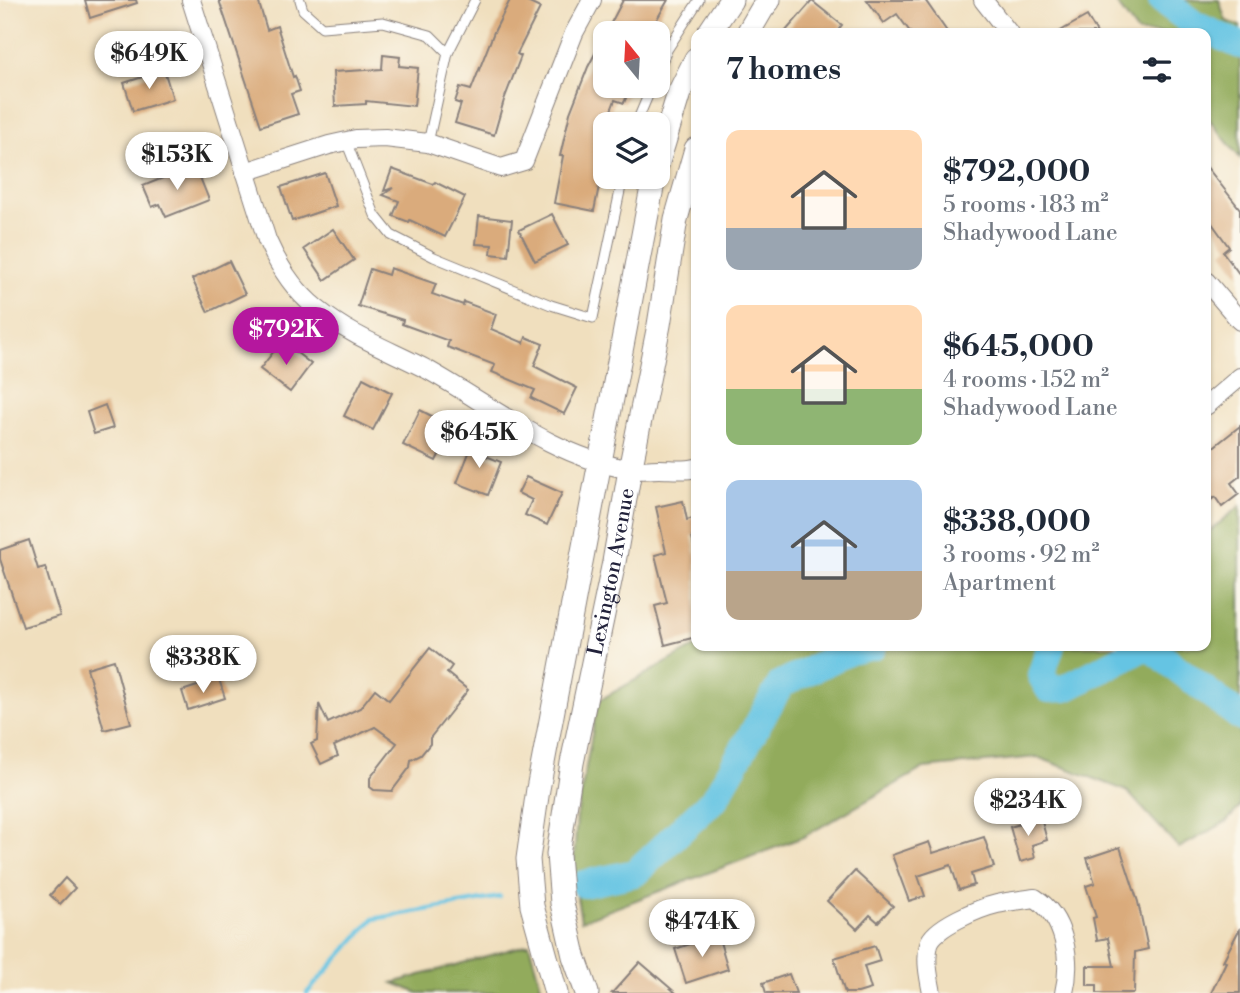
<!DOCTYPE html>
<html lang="en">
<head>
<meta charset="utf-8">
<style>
	body { margin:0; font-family:"Libre Bodoni",serif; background:#f2f2f3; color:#1f2937; height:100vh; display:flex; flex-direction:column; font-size:26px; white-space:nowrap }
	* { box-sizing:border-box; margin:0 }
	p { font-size:23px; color:#747a83 }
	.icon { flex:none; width:38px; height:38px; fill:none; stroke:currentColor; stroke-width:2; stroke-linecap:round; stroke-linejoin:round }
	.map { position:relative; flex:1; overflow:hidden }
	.drawer { position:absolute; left:691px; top:28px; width:520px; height:623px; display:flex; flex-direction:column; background:#fff; border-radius:14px; box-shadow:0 2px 5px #0004 }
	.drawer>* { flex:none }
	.needle { width:46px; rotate:342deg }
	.buttons { position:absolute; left:593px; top:21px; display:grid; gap:14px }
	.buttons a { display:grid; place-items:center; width:77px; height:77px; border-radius:14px; background:#fff; box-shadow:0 2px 5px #0004; font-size:35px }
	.price { position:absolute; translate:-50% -60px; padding:0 16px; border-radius:24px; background:#fff; color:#222; font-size:23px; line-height:46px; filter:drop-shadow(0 2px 4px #0008) }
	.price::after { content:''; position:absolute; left:50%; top:42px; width:21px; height:16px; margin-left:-10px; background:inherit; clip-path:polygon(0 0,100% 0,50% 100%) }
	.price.selected { background:#b5179e; color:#fff }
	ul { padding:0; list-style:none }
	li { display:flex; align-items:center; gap:21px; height:175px; padding:0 35px }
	li span { display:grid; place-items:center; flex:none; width:196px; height:140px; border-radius:14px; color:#555 }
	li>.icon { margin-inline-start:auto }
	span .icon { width:84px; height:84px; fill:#fffc; stroke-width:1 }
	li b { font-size:30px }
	h2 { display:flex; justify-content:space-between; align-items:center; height:84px; padding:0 35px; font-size:30px }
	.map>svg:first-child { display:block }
	.forest { fill:#92ab5c; stroke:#5a664c; stroke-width:2 }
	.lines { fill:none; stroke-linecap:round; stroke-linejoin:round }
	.stream { stroke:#65c4e3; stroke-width:4.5 }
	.river { stroke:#65c4e3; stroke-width:28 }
	.building { fill:#daab7c }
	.service-casing { stroke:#89807c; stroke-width:11 }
	.minor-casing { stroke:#89807c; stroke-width:20 }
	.tertiary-casing { stroke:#89807c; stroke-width:25 }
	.service { stroke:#fff; stroke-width:9 }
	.minor { stroke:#fff; stroke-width:18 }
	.tertiary { stroke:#fff; stroke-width:23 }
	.labels { text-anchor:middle; stroke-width:6; stroke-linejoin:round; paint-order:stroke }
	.street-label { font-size:21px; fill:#22223b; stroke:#fbf7ec }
</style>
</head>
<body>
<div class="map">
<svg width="1240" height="993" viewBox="0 0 1240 993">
	<rect width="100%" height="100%" fill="#fbf7ec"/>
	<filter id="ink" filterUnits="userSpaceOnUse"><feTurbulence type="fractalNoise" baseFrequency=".0143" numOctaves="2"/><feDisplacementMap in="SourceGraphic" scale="14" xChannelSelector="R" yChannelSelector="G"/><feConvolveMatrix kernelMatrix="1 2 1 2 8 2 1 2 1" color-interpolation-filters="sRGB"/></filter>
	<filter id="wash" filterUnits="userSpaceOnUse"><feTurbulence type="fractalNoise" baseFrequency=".00686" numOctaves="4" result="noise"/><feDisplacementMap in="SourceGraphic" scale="28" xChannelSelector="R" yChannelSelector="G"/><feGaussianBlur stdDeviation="1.57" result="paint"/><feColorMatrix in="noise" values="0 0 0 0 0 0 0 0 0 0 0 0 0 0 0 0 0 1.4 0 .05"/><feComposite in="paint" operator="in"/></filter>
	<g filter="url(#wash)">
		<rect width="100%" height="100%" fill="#f0dfbe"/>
		<g class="forest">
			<polygon points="1114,0 1219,0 1226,21 1240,26 1240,158 1206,116 1206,33 1138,33"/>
			<polygon points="1240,506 1240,807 1226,822 1179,848 1127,791 1037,757 924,768 803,837 581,921 573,873 577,816 598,701 696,646 1206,646 1206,534"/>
			<polygon points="529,944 543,993 418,993 393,983"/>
		</g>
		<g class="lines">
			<polyline class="stream" points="307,993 373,919 500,897"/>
			<g class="river">
				<polyline points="1162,0 1195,25 1240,45"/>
				<polyline points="1051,646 1041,675 1049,689 1066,688 1146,646"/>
				<polyline points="1148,646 1240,717"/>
				<polyline points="584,884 635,873 715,798 781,684 850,651 873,646"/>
			</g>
		</g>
		<g id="blocks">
			<g class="building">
				<polygon points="85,0 136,0 137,3 90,18"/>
				<polygon points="219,0 258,0 267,30 277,26 293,77 295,76 300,91 291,94 298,114 261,126"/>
				<polygon points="510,0 523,0 540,8 517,54 521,56 504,100 494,135 455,123 461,104 455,102 460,87 471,90 494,32"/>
				<polygon points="623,0 668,0 649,33 606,33 606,86 631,86 624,103 615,100 606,124 606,166 603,166 594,211 554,203 563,156 560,156 570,113 588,67"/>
				<polygon points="867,0 925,0 948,33 911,33 897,14 884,23"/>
				<polygon points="812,1 842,25 836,33 784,33"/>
				<polygon points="1087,16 1097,33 1057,33"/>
				<polygon points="383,55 400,57 399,66 418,68 414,106 366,101 366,104 335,106 333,72 382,69"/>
				<polygon points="164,70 173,99 133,111 124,83"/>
				<polygon points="195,165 209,200 166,217 160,204 152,207 143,186"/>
				<polygon points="1206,166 1240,209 1240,275 1223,252 1229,247 1206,215"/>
				<polygon points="392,169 433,184 435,182 465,197 445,237 410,220 409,222 393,216 399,201 383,195 393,188 384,191"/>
				<polygon points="325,173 336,206 292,221 281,187"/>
				<polygon points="552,214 568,245 535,261 519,230"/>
				<polygon points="479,216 512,220 508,256 491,254 492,245 476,244"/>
				<polygon points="333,229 354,260 325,280 304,249"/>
				<polygon points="229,261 245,294 208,312 192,279"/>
				<polygon points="390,268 436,284 432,294 463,305 464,302 496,314 491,329 524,343 526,337 543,344 534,366 577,388 564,414 531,398 535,390 492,372 495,365 447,347 449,341 402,324 403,320 358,306 370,269 388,275"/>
				<polygon points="282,341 311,364 290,392 260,369"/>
				<polygon points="363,378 392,393 373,430 344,416"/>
				<polygon points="105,405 113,428 94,434 87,412"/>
				<polygon points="420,410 453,427 436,461 403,445"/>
				<polygon points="1240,426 1240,476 1231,483 1239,494 1222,507 1215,497 1206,504 1206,453"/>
				<polygon points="473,443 489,450 486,456 501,462 488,495 457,483"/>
				<polygon points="526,477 562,493 547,525 525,515 532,500 518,493"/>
				<polygon points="683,501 687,520 696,517 696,535 692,536 696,557 696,637 665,645 655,606 667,603 655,555 666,552 656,507"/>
				<polygon points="29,540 38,569 45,567 60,616 23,627 0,559 0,550"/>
				<polygon points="430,648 452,666 447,673 468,690 430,738 430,744 421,755 411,760 410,767 392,791 374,790 370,787 370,778 397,743 375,727 334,746 338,756 321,764 311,744 317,741 319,704 328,723 360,708 375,689 389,700"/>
				<polygon points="114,660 131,723 104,730 87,668"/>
				<polygon points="219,679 225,698 188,710 182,691"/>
				<polygon points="1041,818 1047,840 1032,845 1035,858 1020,862 1010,827"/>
				<polygon points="984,837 994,867 971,874 974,885 959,890 951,865 918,876 925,896 909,901 892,855 929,842 933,853"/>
				<polygon points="1120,847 1138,902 1148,949 1135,952 1134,993 1097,993 1097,985 1087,985 1087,966 1114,966 1108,938 1097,940 1093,918 1096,917 1086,886 1095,883 1087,858"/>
				<polygon points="855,871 893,906 878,922 870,915 857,929 827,901"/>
				<polygon points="65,878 75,888 60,904 50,895"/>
				<polygon points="1240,928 1240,993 1211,993 1226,962 1223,961"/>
				<polygon points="718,935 728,969 686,983 675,949"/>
				<polygon points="875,946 880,961 864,966 871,989 858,993 845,993 834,958"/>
				<polygon points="640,962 676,993 612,993"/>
				<polygon points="789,974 796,993 766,993 763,983"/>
			</g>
		</g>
	</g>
	<g filter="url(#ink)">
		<use href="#blocks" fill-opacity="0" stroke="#89807c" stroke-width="2"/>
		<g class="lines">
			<defs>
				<g id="service">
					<polyline points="300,0 303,10 322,27 383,22 430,35 448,53 428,143"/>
					<polyline points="448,53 475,0"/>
					<polyline points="658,71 667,50 699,0"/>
					<polyline points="636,124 652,86"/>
					<polyline points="346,141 375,215 391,235 434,257 551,305 593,318 623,177"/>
				</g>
				<g id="minor">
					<path d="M191 0 267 240C278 265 295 291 316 308 352 337 388 349 428 370 492 406 553 456 627 469 638 471 649 469 659 469 671 469 685 471 696 468"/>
					<polyline points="983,0 1009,33"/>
					<polyline points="245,172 329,145 356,139 385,138 428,143 501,168 524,161 574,33 592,0"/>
					<polyline points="1206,281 1240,321"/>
					<polyline points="1206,406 1240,377"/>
					<path d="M932 993C929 978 925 960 929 944 933 927 980 908 997 904 1009 901 1022 900 1035 898 1065 917 1072 960 1064 993"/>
				</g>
				<g id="tertiary">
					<polyline points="709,33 731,0"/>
					<polyline points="748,33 762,9 769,0"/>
					<polyline points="658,162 679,93 696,59"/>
					<polyline points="556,993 532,906 528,859 538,789 654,177"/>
					<path id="s1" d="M587 993 574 956 562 903 558 854 572 763 614 562 630 470 659 325 676 219 696 149"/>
				</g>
			</defs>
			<use href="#service" class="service-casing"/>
			<use href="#minor" class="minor-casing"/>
			<use href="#tertiary" class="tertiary-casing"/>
			<use href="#service" class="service"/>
			<use href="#minor" class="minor"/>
			<use href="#tertiary" class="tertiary"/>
		</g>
	</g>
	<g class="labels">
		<g class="street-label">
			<text dy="7" stroke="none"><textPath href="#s1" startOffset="430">Lexington Avenue</textPath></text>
		</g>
	</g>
</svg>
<div class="buttons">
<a><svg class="needle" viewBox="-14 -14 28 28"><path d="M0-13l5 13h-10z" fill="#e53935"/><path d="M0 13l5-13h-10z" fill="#747a83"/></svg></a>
<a><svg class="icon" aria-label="layers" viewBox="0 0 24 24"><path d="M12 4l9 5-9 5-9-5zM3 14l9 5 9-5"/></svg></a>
</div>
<b class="price" style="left:149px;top:91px">$649K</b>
<b class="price" style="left:177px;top:192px">$153K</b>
<b class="price selected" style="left:286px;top:367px">$792K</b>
<b class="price" style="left:479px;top:470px">$645K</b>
<b class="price" style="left:203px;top:695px">$338K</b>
<b class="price" style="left:1028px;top:838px">$234K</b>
<b class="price" style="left:702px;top:959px">$474K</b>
<section class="drawer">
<h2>7 homes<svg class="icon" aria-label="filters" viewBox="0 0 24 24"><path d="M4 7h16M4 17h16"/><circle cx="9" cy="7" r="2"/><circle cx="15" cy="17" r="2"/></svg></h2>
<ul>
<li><span style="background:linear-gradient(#ffd9b3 70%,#9aa5b1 0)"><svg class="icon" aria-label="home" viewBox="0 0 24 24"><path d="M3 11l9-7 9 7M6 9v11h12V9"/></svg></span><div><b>$792,000</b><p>5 rooms · 183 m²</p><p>Shadywood Lane</p></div></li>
<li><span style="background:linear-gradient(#ffd9b3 60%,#8fb573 0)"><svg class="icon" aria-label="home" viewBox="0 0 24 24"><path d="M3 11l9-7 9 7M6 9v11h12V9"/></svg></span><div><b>$645,000</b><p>4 rooms · 152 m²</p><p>Shadywood Lane</p></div></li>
<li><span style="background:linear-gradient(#a9c7e8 65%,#b9a48a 0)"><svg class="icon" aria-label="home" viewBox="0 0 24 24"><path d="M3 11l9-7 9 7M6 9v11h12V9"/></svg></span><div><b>$338,000</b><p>3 rooms · 92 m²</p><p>Apartment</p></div></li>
</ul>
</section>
</div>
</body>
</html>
